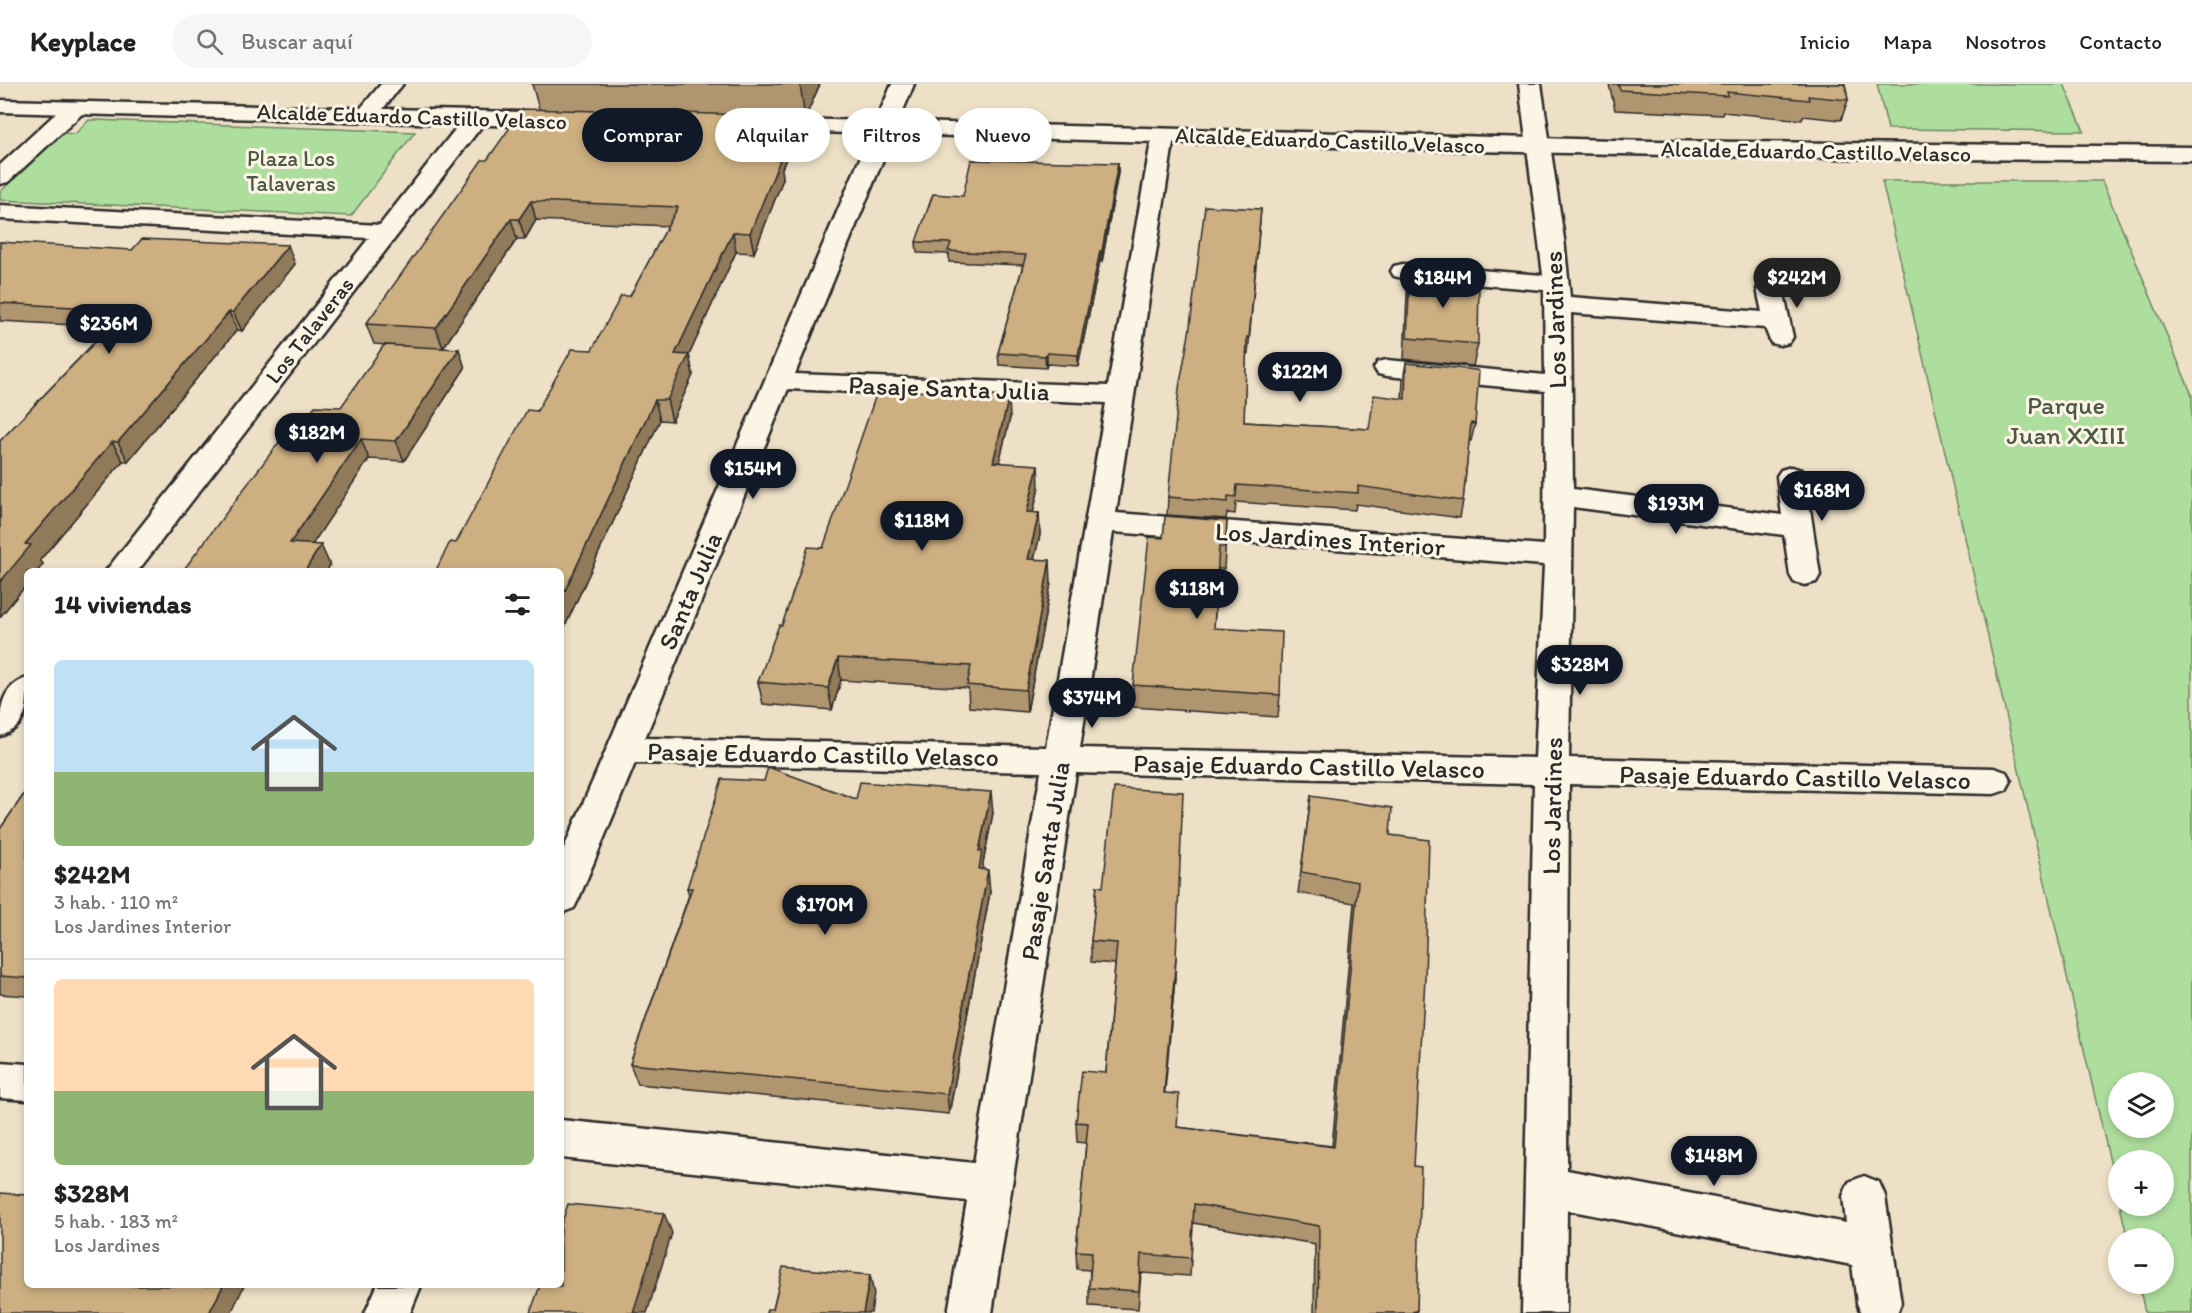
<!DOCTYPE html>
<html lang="es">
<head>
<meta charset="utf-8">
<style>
	body { margin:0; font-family:Itim,sans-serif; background:#f6f6f6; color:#222; height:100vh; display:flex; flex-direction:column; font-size:22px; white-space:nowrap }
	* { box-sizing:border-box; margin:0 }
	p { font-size:20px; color:#767676 }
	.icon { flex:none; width:33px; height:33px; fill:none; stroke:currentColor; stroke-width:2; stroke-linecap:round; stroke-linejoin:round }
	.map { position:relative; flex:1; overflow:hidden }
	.drawer { position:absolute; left:24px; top:484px; width:540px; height:720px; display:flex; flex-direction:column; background:#fff; border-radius:9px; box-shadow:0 3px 9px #0003 }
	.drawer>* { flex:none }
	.top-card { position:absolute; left:582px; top:24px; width:570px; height:54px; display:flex; gap:12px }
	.fabs { position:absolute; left:2108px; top:988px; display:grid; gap:12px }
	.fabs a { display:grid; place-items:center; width:66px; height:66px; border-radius:50%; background:#fff; box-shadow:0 3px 9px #0003; font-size:30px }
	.price { position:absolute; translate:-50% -51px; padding:0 14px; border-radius:21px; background:#111827; color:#fff; font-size:20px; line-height:39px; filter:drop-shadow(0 2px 3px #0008) }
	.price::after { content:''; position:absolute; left:50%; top:36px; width:18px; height:14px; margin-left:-9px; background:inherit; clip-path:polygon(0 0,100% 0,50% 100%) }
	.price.active { background:#222; color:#fff }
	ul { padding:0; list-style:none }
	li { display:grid; align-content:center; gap:12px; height:318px; padding:0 30px }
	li+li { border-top:2px solid #e0e0e0 }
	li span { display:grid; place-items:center; height:186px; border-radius:9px; color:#555 }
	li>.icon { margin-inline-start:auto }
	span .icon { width:108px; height:108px; fill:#fffc; stroke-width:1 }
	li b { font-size:26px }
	h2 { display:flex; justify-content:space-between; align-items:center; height:72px; padding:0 30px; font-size:26px }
	.pill { padding:0 21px; border-radius:27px; background:#fff; box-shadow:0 3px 9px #0003; font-size:21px; line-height:54px }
	.pill.active { background:#111827; color:#fff }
	header { display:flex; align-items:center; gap:36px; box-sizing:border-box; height:84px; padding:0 30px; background:#fff; border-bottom:2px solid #e0e0e0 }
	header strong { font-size:28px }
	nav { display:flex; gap:33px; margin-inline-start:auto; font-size:21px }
	.search { width:420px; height:54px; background:#f6f6f6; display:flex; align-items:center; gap:15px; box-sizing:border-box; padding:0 21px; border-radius:33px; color:#767676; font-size:22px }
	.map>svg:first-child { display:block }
	.green { fill:#aede9e; stroke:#6c8464; stroke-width:1.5; fill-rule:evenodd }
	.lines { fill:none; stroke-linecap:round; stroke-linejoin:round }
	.minor-casing { stroke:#2b2b2b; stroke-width:5 }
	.secondary-casing { stroke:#2b2b2b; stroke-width:5 }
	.minor { fill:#fcf5e5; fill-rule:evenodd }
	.secondary { fill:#fcf5e5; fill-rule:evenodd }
	.wall { fill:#b0966f; stroke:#2b2b2b; stroke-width:1.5 }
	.shaded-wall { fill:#907a5a; stroke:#2b2b2b; stroke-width:1.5 }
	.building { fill:#cdaf81; stroke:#2b2b2b; stroke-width:1.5 }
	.labels { text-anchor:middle; stroke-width:6; stroke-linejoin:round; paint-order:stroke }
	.far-street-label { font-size:22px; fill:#2b2b2b; stroke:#fcf5e5 }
	.far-park-label { font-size:22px; fill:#4c5848; stroke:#fcf5e5 }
	.street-label { font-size:26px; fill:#2b2b2b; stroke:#fcf5e5 }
	.park-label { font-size:26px; fill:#4c5848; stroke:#fcf5e5 }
</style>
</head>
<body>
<header>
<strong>Keyplace</strong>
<div class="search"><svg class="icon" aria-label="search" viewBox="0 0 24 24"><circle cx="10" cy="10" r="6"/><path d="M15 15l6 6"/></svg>Buscar aquí</div>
<nav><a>Inicio</a><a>Mapa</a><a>Nosotros</a><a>Contacto</a></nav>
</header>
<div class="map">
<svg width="2192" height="1229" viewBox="0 0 2192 1229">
	<rect width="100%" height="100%" fill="#eee0c7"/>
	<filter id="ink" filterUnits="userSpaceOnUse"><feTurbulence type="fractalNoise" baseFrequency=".0167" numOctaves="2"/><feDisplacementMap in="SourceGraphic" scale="12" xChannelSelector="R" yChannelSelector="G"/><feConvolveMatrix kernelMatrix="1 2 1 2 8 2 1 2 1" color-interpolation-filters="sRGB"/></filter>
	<g filter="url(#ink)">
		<g class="green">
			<polygon points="1877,0 2064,0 2084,47 1888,45"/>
			<polygon points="89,36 95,36 415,48 351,132 0,116 0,108 63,49 75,50"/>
			<path d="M1882 97H2102L2192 311V1229H2145L2139 1200H2163V1155H2128L2120 1122H2163V1077H2118V1112ZM2118 999H2163V1044H2118Z"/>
		</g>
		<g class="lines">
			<defs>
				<g id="minor">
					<polygon points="381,0 403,0 374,36 366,37 358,36 355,31"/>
					<path d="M892 0H914L795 290 1108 302 1152 52 1155 47 1163 45 1171 47 1174 52 1116 429 1544 461 1545 307 1387 292 1378 290 1374 284 1378 278 1387 276 1545 291 1544 206 1403 194 1394 192 1391 187 1394 182 1403 180 1543 191 1519 0H1541L1564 155 1570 213 1762 228 1757 205 1761 200 1770 197 1779 200 1783 205 1793 253 1789 259 1780 261 1771 259 1765 244 1571 229 1573 405 1782 431 1777 392 1781 386 1791 383 1801 386 1805 392 1820 491 1816 498 1805 501 1794 498 1790 491 1784 451 1573 423 1569 674 1994 684 2006 688 2011 697 2006 706 1994 710 1569 700 1567 1086 1846 1139 1843 1112 1849 1098 1864 1092 1879 1098 1885 1112 1901 1219 1897 1229H1861L1857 1219 1852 1181 1567 1126 1566 1229H1522L1534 700 1076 689 992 1229H948L967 1117 561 1074V1036L974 1079 1041 688 635 679 579 814 574 824 561 829V771ZM788 305 1106 319 1046 663 645 654ZM1113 448 1544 481 1535 674 1080 664Z"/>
					<polygon points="75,18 83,19 86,24 83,29 8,98 0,100 0,81 67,19"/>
					<polygon points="476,27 484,29 487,34 484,39 137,488 105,488 369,154 0,135 0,121 380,141 468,29"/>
					<path d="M27 594C27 620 30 643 0 652 0 626 0 603 27 594Z"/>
					<polygon points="0,978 27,980 27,1016 0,1014"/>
					<polygon points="377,1202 421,1202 410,1229 365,1229"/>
				</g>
				<g id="secondary">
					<polygon points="0,16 562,29 570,31 573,36 570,41 562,43 0,28"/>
					<polygon points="752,34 1652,57 2192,63 2192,77 1832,74 1472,67 744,46 741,41 744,36"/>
				</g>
			</defs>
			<use href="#minor" class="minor-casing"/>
			<use href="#secondary" class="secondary-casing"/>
			<use href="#minor" class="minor"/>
			<use href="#secondary" class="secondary"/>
		</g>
		<g class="wall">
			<polygon points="532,0 820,0 805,34 794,34 797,51 782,84 783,95 754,169 736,168 689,271 693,291 672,337 660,336 561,551 561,488 456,459 537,327 592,266 630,212 668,142 536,136 525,155 517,155 443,264 465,284 404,377 369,375 312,460 330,481 326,488 182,488 303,338 341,323 414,263 374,260 366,240 487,76 539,25"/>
			<polygon points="1609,0 1845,0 1848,16 1841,36 1803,32 1802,36 1723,28 1722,31 1615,26"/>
			<polygon points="1118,79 1118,89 1102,178 1100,177 1078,282 1047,280 1046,284 999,281 998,269 1023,181 949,178 949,170 917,169 916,158 963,112"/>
			<polygon points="1261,125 1248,270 1246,270 1244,338 1369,345 1402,315 1403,296 1406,279 1475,340 1471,357 1469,356 1463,417 1460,434 1356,420 1355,426 1236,418 1235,430 1227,429 1226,435 1167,431 1168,413"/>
			<polygon points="0,158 295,180 242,247 237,246 128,377 123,377 40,476 43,480 37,488 27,488 27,500 0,533 0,357 109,243 0,237"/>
			<polygon points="1410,189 1478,260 1473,282 1404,275 1407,211"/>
			<polygon points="1010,334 999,378 1039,403 1033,429 1039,429 1040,451 1034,475 1051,499 1027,628 969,623 968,604 841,596 832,626 763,620 758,598 782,541 823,464"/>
			<polygon points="1227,437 1224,485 1218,485 1214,544 1280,611 1278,633 1133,623 1133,601 1163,454"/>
			<polygon points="27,706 27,912 0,910 0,745"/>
			<polygon points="1311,712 1390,751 1414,1082 1417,1226 1416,1229 1314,1229 1315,1160 1193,1139 1190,1192 1141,1189 1138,1225 1089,1222 1089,1204 1090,1186 1077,1185 1076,1167 1086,1059 1077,1058 1076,1038 1106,989 1115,880 1091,878 1091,857 1097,802 1175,894 1164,1009 1177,1043 1332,1062 1354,819 1298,809"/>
			<polygon points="856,715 993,729 983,779 983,786 990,808 949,1030 638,1000 630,980 689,811 687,804"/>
		</g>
		<g class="shaded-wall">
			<polygon points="800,0 820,0 805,34"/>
			<polygon points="794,32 797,51 782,84 783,95 754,169 750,149 774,75"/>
			<polygon points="1118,79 1118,89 1102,178 1102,167"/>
			<polygon points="531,117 536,136 525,155 519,135"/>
			<polygon points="511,135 517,155 443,264 436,244"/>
			<polygon points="733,148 736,168 689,271 693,291 672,337 667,316 675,270"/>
			<polygon points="288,161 295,180 242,247 233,228"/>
			<polygon points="1100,167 1100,177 1078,282 1078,271"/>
			<polygon points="229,228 237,246 128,377 118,358"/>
			<polygon points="459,265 465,284 404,377 396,357"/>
			<polygon points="1047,269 1047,280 1046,284 1045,272"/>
			<polygon points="1009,312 1010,334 994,400 993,378"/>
			<polygon points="655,316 660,336 561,551 561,515"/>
			<polygon points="361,355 369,375 300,479 290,459"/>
			<polygon points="112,358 123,377 40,476 43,480 37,488 27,488 27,500 0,533 0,498 25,460"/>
			<polygon points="1038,381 1039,403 1028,450 1027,428"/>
			<polygon points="1039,429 1040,451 1029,497 1028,475"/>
			<polygon points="321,461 330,481 326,488 304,488"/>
			<polygon points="1050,476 1051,499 1027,628 1026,606"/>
			<polygon points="838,574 841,596 832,626 828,604"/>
			<polygon points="991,708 993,729 983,779 984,789 979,785 979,767"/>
			<polygon points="988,786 990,808 949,1030 947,1010"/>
			<polygon points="1176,873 1175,894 1163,1029 1164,1009"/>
			<polygon points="664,1129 672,1149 647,1229 633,1229"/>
			<polygon points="870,1191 874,1210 871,1229 863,1229"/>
			<polygon points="223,1202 244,1202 231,1229 209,1229"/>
		</g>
		<g class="building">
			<polygon points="1618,0 1845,0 1848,16 1808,12 1809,16 1727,8 1728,12 1620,6"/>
			<polygon points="523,25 794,32 774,75 780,76 750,149 733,148 675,270 689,271 667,316 655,316 561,515 561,488 435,488 450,458 456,459 527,326 537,327 572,265 592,266 621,212 630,212 678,123 531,117 519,135 511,135 436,244 366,240 482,76 487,76"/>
			<polygon points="971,76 1118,79 1102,167 1100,167 1078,271 1047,269 1045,272 998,269 1026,171 948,167 951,159 916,158 933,110 963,112"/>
			<polygon points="1205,122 1261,125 1249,254 1247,253 1244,338 1369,345 1374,311 1405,315 1406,279 1476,286 1479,288 1475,340 1471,339 1463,417 1358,402 1358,409 1237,401 1236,413 1228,412 1228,418 1168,413 1179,304 1189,250"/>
			<polygon points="142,155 288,161 233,228 229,228 118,358 112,358 25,460 31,461 0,498 0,357 126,226 0,219 0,158 132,166"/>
			<polygon points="1410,189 1479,196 1478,260 1407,254"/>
			<polygon points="384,261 459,265 396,357 361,355 290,459 321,461 304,488 182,488 294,338 303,338 315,322 341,323"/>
			<polygon points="878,305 1009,312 993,378 1038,381 1027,428 1039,429 1028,475 1050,476 1026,606 967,601 971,582 838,574 828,604 758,598 779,541 782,541 808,463 823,464"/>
			<polygon points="1165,432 1227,437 1225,463 1219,463 1214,544 1282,548 1280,611 1133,601 1149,453 1163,454"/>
			<polygon points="768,683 856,715 860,698 991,708 979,767 982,767 979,785 988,786 947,1010 630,980 692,804 687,804 722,695 764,697"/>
			<polygon points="1114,704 1183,708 1176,873 1164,1009 1179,1010 1177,1043 1334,1063 1358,798 1301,788 1311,712 1392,724 1390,751 1429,756 1425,895 1414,1082 1421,1083 1417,1226 1411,1229 1318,1229 1319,1142 1194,1120 1191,1174 1141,1170 1139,1207 1089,1204 1092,1168 1076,1167 1088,1039 1076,1038 1082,987 1106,989 1117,859 1091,857 1097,802 1103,803"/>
			<polygon points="27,706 27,894 0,892 0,745"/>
			<polygon points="0,1109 27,1111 27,1202 223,1202 209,1229 0,1229"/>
			<polygon points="568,1120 664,1129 633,1229 530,1229 540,1202 561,1202 561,1141"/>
			<polygon points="783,1183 870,1191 863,1229 766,1229 767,1225 773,1225"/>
		</g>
	</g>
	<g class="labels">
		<g class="far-street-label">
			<text transform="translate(412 32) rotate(2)" y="8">Alcalde Eduardo Castillo Velasco</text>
			<text transform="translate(1330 56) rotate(2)" y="8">Alcalde Eduardo Castillo Velasco</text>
			<text transform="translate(1816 67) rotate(1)" y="8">Alcalde Eduardo Castillo Velasco</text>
			<text transform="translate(309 246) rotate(-52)" y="8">Los Talaveras</text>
		</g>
		<g class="far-park-label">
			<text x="291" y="82">Plaza Los<tspan x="291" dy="25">Talaveras</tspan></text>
		</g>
		<g class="street-label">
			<text transform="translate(1555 236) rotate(-92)" y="9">Los Jardines</text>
			<text transform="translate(949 304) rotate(2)" y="9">Pasaje Santa Julia</text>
			<text transform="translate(1330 455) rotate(4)" y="9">Los Jardines Interior</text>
			<text transform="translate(690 507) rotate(-67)" y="9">Santa Julia</text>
			<text transform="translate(823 670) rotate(1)" y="9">Pasaje Eduardo Castillo Velasco</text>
			<text transform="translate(1309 682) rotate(1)" y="9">Pasaje Eduardo Castillo Velasco</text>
			<text transform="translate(1795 693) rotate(1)" y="9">Pasaje Eduardo Castillo Velasco</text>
			<text transform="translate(1552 722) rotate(-89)" y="9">Los Jardines</text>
			<text transform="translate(1045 777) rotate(-81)" y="9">Pasaje Santa Julia</text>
		</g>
		<g class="park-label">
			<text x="2066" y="330">Parque<tspan x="2066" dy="30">Juan XXIII</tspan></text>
		</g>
	</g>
</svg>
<div class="fabs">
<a><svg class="icon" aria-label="layers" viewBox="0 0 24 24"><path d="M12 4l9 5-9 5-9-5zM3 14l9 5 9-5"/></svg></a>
<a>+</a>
<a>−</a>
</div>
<b class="price" style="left:1443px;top:225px">$184M</b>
<b class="price active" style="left:1797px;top:225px">$242M</b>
<b class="price" style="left:109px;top:271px">$236M</b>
<b class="price" style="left:1300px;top:319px">$122M</b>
<b class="price" style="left:317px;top:380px">$182M</b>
<b class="price" style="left:753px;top:416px">$154M</b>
<b class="price" style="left:1822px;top:438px">$168M</b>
<b class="price" style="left:1676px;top:451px">$193M</b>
<b class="price" style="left:922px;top:468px">$118M</b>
<b class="price" style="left:1197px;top:536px">$118M</b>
<b class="price" style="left:1580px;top:612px">$328M</b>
<b class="price" style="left:1092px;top:645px">$374M</b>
<b class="price" style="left:825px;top:852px">$170M</b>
<b class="price" style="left:1714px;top:1103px">$148M</b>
<div class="top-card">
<a class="pill active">Comprar</a>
<a class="pill">Alquilar</a>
<a class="pill">Filtros</a>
<a class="pill">Nuevo</a>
</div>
<section class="drawer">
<h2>14 viviendas<svg class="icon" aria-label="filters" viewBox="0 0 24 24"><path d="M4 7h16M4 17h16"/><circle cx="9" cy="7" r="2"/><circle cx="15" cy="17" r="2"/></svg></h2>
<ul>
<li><span style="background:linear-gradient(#bfe0f5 60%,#8fb573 0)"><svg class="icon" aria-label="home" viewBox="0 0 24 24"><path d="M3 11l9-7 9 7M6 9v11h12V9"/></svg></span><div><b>$242M</b><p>3 hab. · 110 m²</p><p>Los Jardines Interior</p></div></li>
<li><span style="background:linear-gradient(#ffd9b3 60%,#8fb573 0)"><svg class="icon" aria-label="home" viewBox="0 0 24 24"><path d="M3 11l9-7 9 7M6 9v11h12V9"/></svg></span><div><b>$328M</b><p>5 hab. · 183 m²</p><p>Los Jardines</p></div></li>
</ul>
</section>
</div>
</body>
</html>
